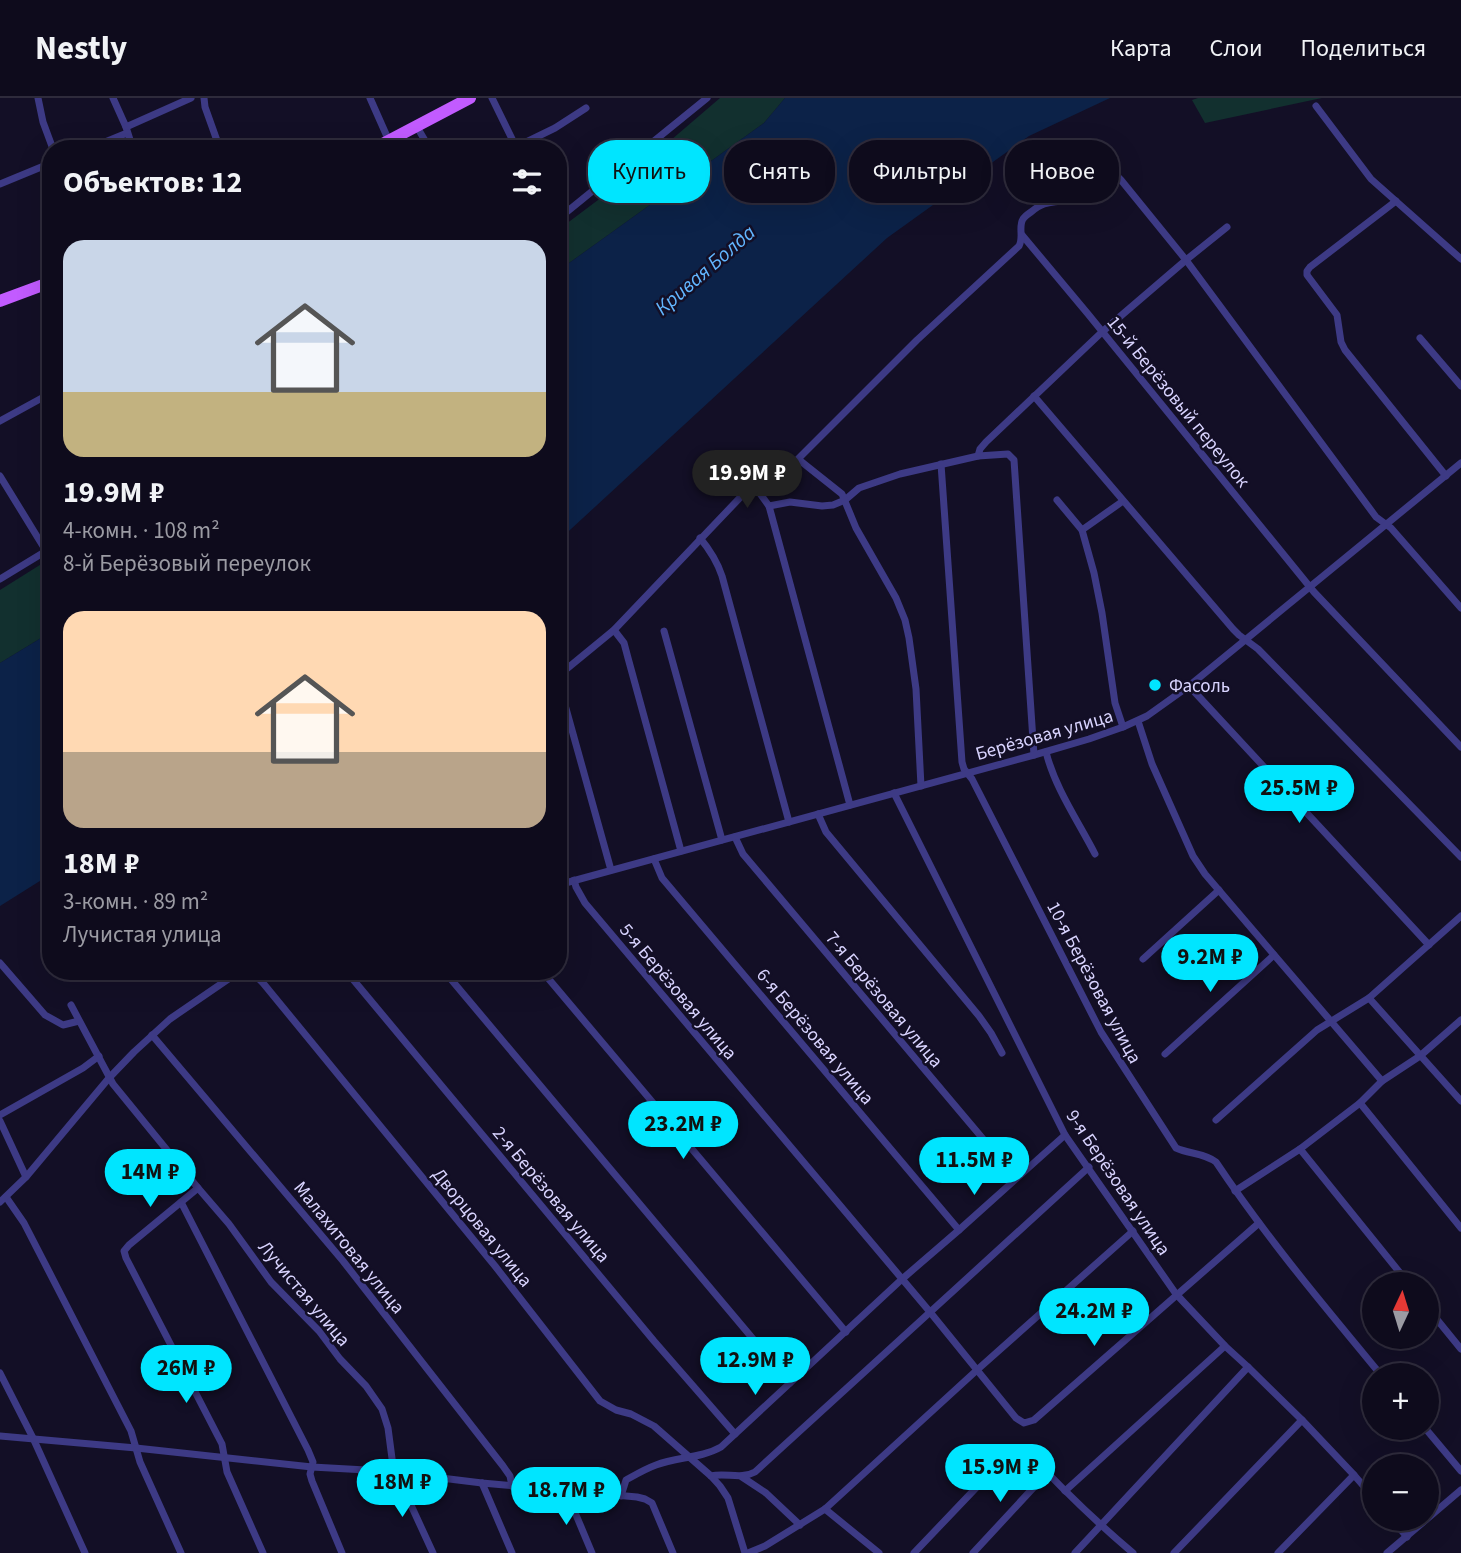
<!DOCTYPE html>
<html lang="ru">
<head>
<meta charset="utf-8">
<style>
	body { margin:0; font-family:"Source Sans 3",sans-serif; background:#1c1929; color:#f1f3f6; height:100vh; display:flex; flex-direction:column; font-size:26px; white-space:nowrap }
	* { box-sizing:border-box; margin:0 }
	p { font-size:23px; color:#9b9ba3 }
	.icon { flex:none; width:38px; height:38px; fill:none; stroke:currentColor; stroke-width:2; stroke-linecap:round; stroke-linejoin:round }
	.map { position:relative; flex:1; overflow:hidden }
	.drawer { position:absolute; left:42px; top:42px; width:525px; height:840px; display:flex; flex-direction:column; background:#0e0b1c; border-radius:28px; box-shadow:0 7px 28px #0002,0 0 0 2px #2e2b3b }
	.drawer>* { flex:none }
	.hud { position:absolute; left:588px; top:42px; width:665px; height:63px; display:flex; gap:14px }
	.needle { width:46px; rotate:4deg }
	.fabs { position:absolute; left:1362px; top:1174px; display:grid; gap:14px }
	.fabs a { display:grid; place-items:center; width:77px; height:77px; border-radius:50%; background:#0e0b1c; box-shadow:0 7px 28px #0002,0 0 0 2px #2e2b3b; font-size:35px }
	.price { position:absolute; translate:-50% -60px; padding:0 16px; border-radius:24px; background:#00e5ff; color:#111; font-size:23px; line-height:46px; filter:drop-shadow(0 2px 4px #0008) }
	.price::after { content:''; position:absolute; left:50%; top:42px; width:21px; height:16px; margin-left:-10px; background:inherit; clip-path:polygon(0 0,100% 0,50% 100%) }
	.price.on { background:#222; color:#fff }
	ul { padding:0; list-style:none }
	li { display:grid; align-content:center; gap:14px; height:371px; padding:0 21px }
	li span { display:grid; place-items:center; height:217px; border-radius:21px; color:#555 }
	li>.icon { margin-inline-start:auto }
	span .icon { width:126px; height:126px; fill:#fffc; stroke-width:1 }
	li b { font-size:30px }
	h2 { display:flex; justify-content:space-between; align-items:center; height:84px; padding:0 21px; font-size:30px }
	.tag { padding:0 24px; border-radius:28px; background:#0e0b1c; box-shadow:0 7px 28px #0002,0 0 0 2px #2e2b3b; font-size:24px; line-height:63px }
	.tag.on { background:#00e5ff; color:#111 }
	header { display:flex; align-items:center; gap:42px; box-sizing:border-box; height:98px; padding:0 35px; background:#0e0b1c; border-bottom:2px solid #2e2b3b }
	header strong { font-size:33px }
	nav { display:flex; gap:38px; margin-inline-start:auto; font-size:24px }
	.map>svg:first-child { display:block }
	.green { fill:#12302f }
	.water { fill:#0c2248 }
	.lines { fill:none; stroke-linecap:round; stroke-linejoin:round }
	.minor { stroke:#3d3a85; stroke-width:7 }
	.primary { stroke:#c25bff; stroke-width:12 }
	.poi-dot { fill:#00e5ff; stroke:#130f26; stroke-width:2.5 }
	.labels { text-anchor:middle; stroke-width:5; stroke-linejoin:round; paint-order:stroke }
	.street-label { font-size:19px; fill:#d9d4ff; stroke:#130f26 }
	.poi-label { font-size:19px; fill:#d9d4ff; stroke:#130f26; text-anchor:start }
	.water-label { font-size:21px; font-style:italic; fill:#62b6ff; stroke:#130f26 }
</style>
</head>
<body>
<header>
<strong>Nestly</strong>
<nav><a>Карта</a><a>Слои</a><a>Поделиться</a></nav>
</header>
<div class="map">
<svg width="1461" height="1455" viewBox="0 0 1461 1455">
	<rect width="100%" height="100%" fill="#130f26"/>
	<g class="green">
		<polygon points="720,0 785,0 764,25 558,173 558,132 622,84"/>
		<polygon points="1198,0 1322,0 1205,25 1192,2"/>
		<polygon points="51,460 51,534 0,565 0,492"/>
	</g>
	<g class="water">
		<polygon points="785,0 1110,0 1029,38 887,140 558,443 558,173 764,25"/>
		<polygon points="51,534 51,776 0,808 0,565"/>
	</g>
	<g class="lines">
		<g class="minor">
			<polyline points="38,0 43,24 53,51"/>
			<polyline points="113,0 126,29 133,51"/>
			<polyline points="204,0 205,9 220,51"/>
			<polyline points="370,0 389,43"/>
			<polyline points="492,0 517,51"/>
			<polyline points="1316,8 1371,81 1461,161"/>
			<polyline points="126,29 191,0"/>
			<polyline points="417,29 430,51"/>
			<polyline points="516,49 555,30 586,10"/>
			<polyline points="88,51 127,35"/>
			<polyline points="0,86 51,65"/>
			<polyline points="1396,103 1310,169 1307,173 1307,177 1337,217 1341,244 1345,252 1446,378"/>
			<polyline points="558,121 707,0"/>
			<polyline points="1022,137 1088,216 1314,494 1461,649"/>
			<polyline points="1420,240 1461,288"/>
			<polyline points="1034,298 1233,531 1239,537 1258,551 1461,759"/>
			<polyline points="0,323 51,295"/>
			<polyline points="978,358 980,351 986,344 1102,234 1186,162 1227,129"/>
			<path d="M941 366 962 664 964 671 972 681 1101 934 1176 1050C1189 1056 1204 1055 1216 1064 1266 1139 1324 1208 1382 1278"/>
			<polyline points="0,378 46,453"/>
			<polyline points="1057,402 1082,432 1094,475 1102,515 1115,605 1123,629"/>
			<polyline points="769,408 850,707"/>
			<polyline points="1082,432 1123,403"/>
			<path d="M700 440C710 452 717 463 722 478L789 724"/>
			<polyline points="0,481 51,450"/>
			<polyline points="614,532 624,545 628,560 681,753"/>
			<polyline points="664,533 722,742"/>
			<polyline points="558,578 614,532 753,386 769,408 790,404 822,408 833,407 845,402 859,390 900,376 978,358 1008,356 1014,362 1034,657"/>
			<polyline points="1189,588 1429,847"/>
			<polyline points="565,607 611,772"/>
			<polyline points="1138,623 1152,666 1193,758 1205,776 1382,983"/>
			<path d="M1046 654C1055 690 1078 723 1095 756"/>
			<path d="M921 688 916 591 909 540 905 522 896 500 856 430 842 396 798 361 917 242 1019 148C1024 139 1018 129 1023 121 1025 118 1028 116 1031 114 1048 100 1054 107 1072 100 1086 94 1102 76 1116 77L1121 82 1186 162 1376 419 1391 430 1461 510"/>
			<polyline points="894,695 1065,1037 1176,1196 1225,1248 1248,1269 1302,1322 1354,1377 1374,1400"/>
			<polyline points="818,716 826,734 979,918 991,935 1002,955"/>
			<polyline points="735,739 743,756 1016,1080"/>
			<polyline points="654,761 662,780 959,1132"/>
			<polyline points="574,782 576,789 585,805 930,1214 1016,1320 1024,1325 1034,1322 1259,1125"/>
			<polyline points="558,787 1034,657 1089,641 1123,629 1147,618 1189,588 1461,365"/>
			<polyline points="1143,861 1219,792"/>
			<polyline points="0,865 45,917 63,927 79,923"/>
			<polyline points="251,873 263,885 495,1168 600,1303 616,1312 631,1316 654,1328 711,1378 720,1388 728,1400 745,1455"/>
			<polyline points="346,873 654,1243 735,1336"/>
			<polyline points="444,873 790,1285"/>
			<polyline points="542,873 846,1234"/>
			<polyline points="1369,900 1461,1003"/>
			<polyline points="71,907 113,986 198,1090 229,1126 271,1184 319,1233 340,1261 366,1288 382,1311 388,1330 393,1368 433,1455"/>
			<polyline points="152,937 343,1163 503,1368 510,1378 512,1388"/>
			<polyline points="1165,956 1274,857"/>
			<polyline points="1360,1005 1461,1130"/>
			<polyline points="0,1017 83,970 99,958"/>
			<polyline points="1216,1022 1317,932 1369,900 1461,818"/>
			<polyline points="0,1023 26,1079"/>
			<polyline points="1300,1051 1409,1186"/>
			<polyline points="198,1090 129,1147 124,1153 126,1160 222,1346 227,1374 263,1455"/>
			<polyline points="1235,1093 1300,1051 1360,1005 1382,983 1420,958 1461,922"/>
			<polyline points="6,1099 24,1125 131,1333 140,1364 181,1455"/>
			<polyline points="0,1104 26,1079 109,980 134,954 170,921 240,873"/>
			<polyline points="181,1104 308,1352 313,1364 310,1376 312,1383 342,1455"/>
			<polyline points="1426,1208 1461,1251"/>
			<polyline points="0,1275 33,1340 85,1455"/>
			<polyline points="1425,1330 1461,1373"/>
			<polyline points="0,1338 136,1350 312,1369 384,1373 482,1385 637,1399 645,1401 652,1405 673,1455"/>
			<path d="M711 1378C726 1374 740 1382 755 1374L1089 1069"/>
			<polyline points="742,1379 766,1395 800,1427"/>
			<polyline points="482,1385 512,1455"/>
			<polyline points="566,1393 592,1455"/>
			<polyline points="1065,1393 1225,1248"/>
			<path d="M621 1398 626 1382C635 1377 645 1371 656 1367 677 1359 702 1360 721 1349L901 1182 959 1132 1065 1037"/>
			<polyline points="825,1411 879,1455"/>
			<polyline points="1392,1421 1407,1439"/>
			<polyline points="748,1455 765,1448 825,1411 977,1272 1133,1133"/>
			<path d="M914 1455 1014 1350H1024C1058 1387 1094 1422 1133 1455"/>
			<polyline points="973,1455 1047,1375"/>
			<polyline points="1075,1455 1248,1269"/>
			<polyline points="1174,1455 1302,1322"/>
			<polyline points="1278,1455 1354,1377"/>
			<polyline points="1387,1455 1461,1392"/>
		</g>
		<g class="primary">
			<polyline points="373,51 470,0"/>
			<polyline points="0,203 51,184"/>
		</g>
	</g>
	<circle class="poi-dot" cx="1155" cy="587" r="7"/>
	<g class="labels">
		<g class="street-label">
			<text transform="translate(1179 303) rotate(51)" y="7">15-й Берёзовый переулок</text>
			<text transform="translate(1044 636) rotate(-16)" y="7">Берёзовая улица</text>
			<text transform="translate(1095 884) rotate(62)" y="7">10-я Берёзовая улица</text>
			<text transform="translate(679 893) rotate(50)" y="7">5-я Берёзовая улица</text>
			<text transform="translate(885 901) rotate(50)" y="7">7-я Берёзовая улица</text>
			<text transform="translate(816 938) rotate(50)" y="7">6-я Берёзовая улица</text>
			<text transform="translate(1119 1084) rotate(56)" y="7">9-я Берёзовая улица</text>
			<text transform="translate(552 1096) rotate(50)" y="7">2-я Берёзовая улица</text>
			<text transform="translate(483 1129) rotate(51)" y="7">Дворцовая улица</text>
			<text transform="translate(350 1149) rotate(51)" y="7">Малахитовая улица</text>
			<text transform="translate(305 1195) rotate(50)" y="7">Лучистая улица</text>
		</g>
		<g class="poi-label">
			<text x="1169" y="594">Фасоль</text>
		</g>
		<g class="water-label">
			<text transform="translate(705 172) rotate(-41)" y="7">Кривая Болда</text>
		</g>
	</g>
</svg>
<div class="fabs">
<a><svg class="needle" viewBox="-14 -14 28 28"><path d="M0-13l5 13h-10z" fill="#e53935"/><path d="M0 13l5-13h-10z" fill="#9b9ba3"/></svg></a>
<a>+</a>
<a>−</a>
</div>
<b class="price on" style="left:747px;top:412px">19.9M ₽</b>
<b class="price" style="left:1299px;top:727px">25.5M ₽</b>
<b class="price" style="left:1210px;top:896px">9.2M ₽</b>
<b class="price" style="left:683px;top:1063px">23.2M ₽</b>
<b class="price" style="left:974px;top:1099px">11.5M ₽</b>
<b class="price" style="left:150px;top:1111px">14M ₽</b>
<b class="price" style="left:1094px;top:1250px">24.2M ₽</b>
<b class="price" style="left:755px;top:1299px">12.9M ₽</b>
<b class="price" style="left:186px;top:1307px">26M ₽</b>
<b class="price" style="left:1000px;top:1406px">15.9M ₽</b>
<b class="price" style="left:402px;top:1421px">18M ₽</b>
<b class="price" style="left:566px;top:1429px">18.7M ₽</b>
<div class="hud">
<a class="tag on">Купить</a>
<a class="tag">Снять</a>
<a class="tag">Фильтры</a>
<a class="tag">Новое</a>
</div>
<section class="drawer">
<h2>Объектов: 12<svg class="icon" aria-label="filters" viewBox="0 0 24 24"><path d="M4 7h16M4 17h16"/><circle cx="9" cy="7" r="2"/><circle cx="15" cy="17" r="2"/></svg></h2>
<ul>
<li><span style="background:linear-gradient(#c9d6e8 70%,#c2b280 0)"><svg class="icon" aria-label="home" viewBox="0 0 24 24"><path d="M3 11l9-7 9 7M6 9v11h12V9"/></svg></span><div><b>19.9M ₽</b><p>4-комн. · 108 m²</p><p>8-й Берёзовый переулок</p></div></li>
<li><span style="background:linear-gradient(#ffd9b3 65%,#b9a48a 0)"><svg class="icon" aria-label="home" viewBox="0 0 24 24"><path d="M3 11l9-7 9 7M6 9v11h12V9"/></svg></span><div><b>18M ₽</b><p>3-комн. · 89 m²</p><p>Лучистая улица</p></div></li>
</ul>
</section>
</div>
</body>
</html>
